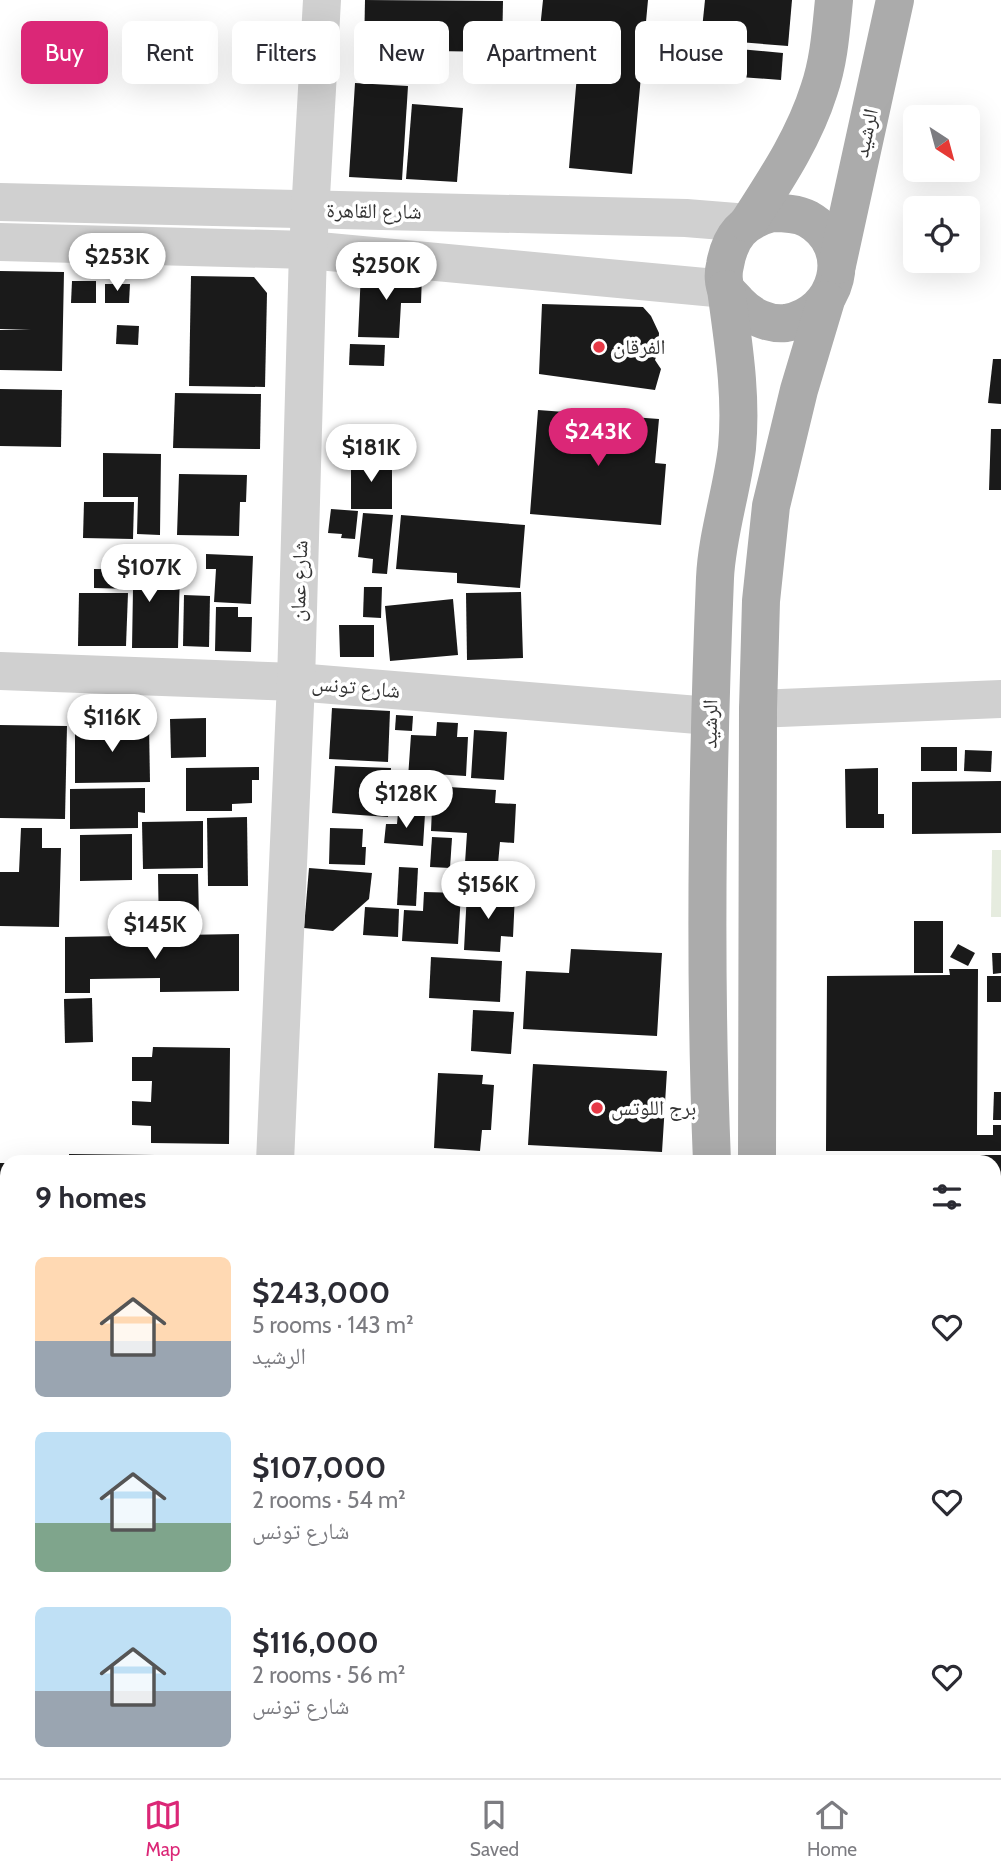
<!DOCTYPE html>
<html lang="en">
<head>
<meta charset="utf-8">
<style>
	body { margin:0; font-family:Cabin,"Noto Naskh Arabic",sans-serif; background:#f7f7f7; color:#2b2b33; height:100vh; display:flex; flex-direction:column; font-size:26px; white-space:nowrap }
	* { box-sizing:border-box; margin:0 }
	p { font-size:23px; color:#7c7c81 }
	.icon { flex:none; width:38px; height:38px; fill:none; stroke:currentColor; stroke-width:2; stroke-linecap:round; stroke-linejoin:round }
	.map { position:relative; flex:1; overflow:hidden }
	.side { position:absolute; left:0px; top:1155px; width:1001px; height:623px; display:flex; flex-direction:column; background:#fff; border-radius:21px 21px 0 0; box-shadow:0 7px 28px #0002 }
	.side>* { flex:none }
	.hud { position:absolute; left:21px; top:21px; width:959px; height:63px; display:flex; gap:14px }
	.needle { width:46px; rotate:144deg }
	.controls { position:absolute; left:903px; top:105px; display:grid; gap:14px }
	.controls a { display:grid; place-items:center; width:77px; height:77px; border-radius:10px; background:#fff; box-shadow:0 7px 28px #0002; font-size:35px }
	.price { position:absolute; translate:-50% -60px; padding:0 16px; border-radius:24px; background:#fff; color:#222; font-size:23px; line-height:46px; filter:drop-shadow(0 2px 4px #0008) }
	.price::after { content:''; position:absolute; left:50%; top:42px; width:21px; height:16px; margin-left:-10px; background:inherit; clip-path:polygon(0 0,100% 0,50% 100%) }
	.price.current { background:#db2777; color:#fff }
	ul { padding:0; list-style:none }
	li { display:flex; align-items:center; gap:21px; height:175px; padding:0 35px }
	li span { display:grid; place-items:center; flex:none; width:196px; height:140px; border-radius:10px; color:#555 }
	li>.icon { margin-inline-start:auto }
	span .icon { width:84px; height:84px; fill:#fffc; stroke-width:1 }
	li b { font-size:30px }
	h2 { display:flex; justify-content:space-between; align-items:center; height:84px; padding:0 35px; font-size:30px }
	.tag { padding:0 24px; border-radius:10px; background:#fff; box-shadow:0 7px 28px #0002; font-size:24px; line-height:63px }
	.tag.current { background:#db2777; color:#fff }
	.tabs { display:flex; justify-content:space-around; align-items:center; height:98px; border-top:2px solid #e1e1e2; background:#fff; font-size:19px; color:#7c7c81 }
	.tabs a { display:grid; justify-items:center; gap:4px }
	.tabs .current { color:#db2777 }
	.map>svg:first-child { display:block }
	.green { fill:#e6ecdf }
	.building { fill:#1a1a1a }
	.lines { fill:none; stroke-linecap:round; stroke-linejoin:round }
	.minor { stroke:#d0d0d0; stroke-width:38 }
	.major { stroke:#ababab; stroke-width:38 }
	.poi-dot { fill:#e63946; stroke:#fff; stroke-width:2.5 }
	.labels { text-anchor:middle; stroke-width:7; stroke-linejoin:round; paint-order:stroke }
	.street-label { font-size:21px; fill:#333; stroke:#fff }
	.poi-label { font-size:21px; fill:#333; stroke:#fff; text-anchor:start }
</style>
</head>
<body>
<div class="map">
<svg width="1001" height="1778" viewBox="0 0 1001 1778">
	<rect width="100%" height="100%" fill="#fff"/>
	<g class="green">
		<polygon points="992,850 1001,850 1001,917 991,917"/>
		<rect x="994" y="1628" width="7" height="121"/>
	</g>
	<g class="building">
		<polygon points="365,0 503,1 502,52 364,50"/>
		<polygon points="543,0 648,0 632,174 569,168 579,52 538,48"/>
		<polygon points="705,0 792,0 788,46 701,39"/>
		<polygon points="728,48 783,53 781,80 726,76"/>
		<polygon points="355,83 408,86 402,180 349,177"/>
		<polygon points="412,104 463,108 457,182 406,179"/>
		<polygon points="0,271 64,272 62,371 0,370 0,330 31,330 0,329"/>
		<polygon points="361,272 422,275 421,303 401,303 399,338 358,337"/>
		<polygon points="191,276 254,277 267,293 265,387 189,386"/>
		<polygon points="72,281 96,281 96,303 71,303"/>
		<polygon points="105,284 130,284 129,303 105,303"/>
		<polygon points="542,304 643,307 651,316 659,333 658,351 655,360 661,369 655,390 539,374"/>
		<polygon points="117,325 139,326 138,345 116,344"/>
		<polygon points="350,344 385,345 384,366 349,365"/>
		<polygon points="993,359 1001,359 1001,404 988,403"/>
		<polygon points="0,389 62,390 61,447 0,446"/>
		<polygon points="175,393 261,394 260,449 173,448"/>
		<polygon points="538,410 659,419 655,463 666,464 661,525 530,514"/>
		<polygon points="991,429 1001,429 1001,490 989,490"/>
		<polygon points="103,453 161,454 160,535 137,534 138,497 103,497"/>
		<polygon points="351,459 392,460 392,509 351,509"/>
		<polygon points="179,474 247,475 246,502 240,502 239,536 177,535"/>
		<polygon points="84,502 134,502 133,539 83,538"/>
		<polygon points="331,509 358,511 355,539 341,538 342,534 328,533"/>
		<polygon points="363,513 393,515 387,574 372,573 373,559 358,557"/>
		<polygon points="401,515 525,525 520,588 457,583 457,573 396,569"/>
		<polygon points="206,554 253,556 251,604 214,602 216,569 206,569"/>
		<polygon points="94,569 180,570 178,648 132,648 133,589 94,588"/>
		<polygon points="364,587 382,587 381,618 363,617"/>
		<polygon points="521,592 523,658 467,660 466,593"/>
		<polygon points="79,593 128,593 126,646 78,646"/>
		<polygon points="184,595 210,596 209,647 183,646"/>
		<polygon points="453,599 458,655 390,661 385,606"/>
		<polygon points="216,607 238,607 238,617 252,617 251,652 215,651"/>
		<polygon points="339,625 374,625 374,657 340,657"/>
		<polygon points="332,708 390,711 388,762 329,759"/>
		<polygon points="396,715 413,716 412,731 395,730"/>
		<polygon points="206,718 206,757 171,758 170,719"/>
		<polygon points="437,722 458,723 457,737 468,737 466,776 434,774 434,779 408,778 411,735 436,736"/>
		<polygon points="0,725 67,726 65,819 0,818"/>
		<polygon points="149,725 150,782 75,783 75,726"/>
		<polygon points="474,730 507,732 504,780 471,778"/>
		<rect x="921" y="747" width="36" height="24"/>
		<polygon points="965,750 992,751 991,772 964,771"/>
		<polygon points="335,766 391,768 388,817 332,813"/>
		<polygon points="259,767 259,780 252,780 252,803 232,804 232,811 186,811 186,768"/>
		<polygon points="878,768 878,814 884,814 884,828 846,828 845,769"/>
		<polygon points="1001,781 1001,833 912,834 912,782"/>
		<polygon points="433,786 496,790 495,803 516,804 514,843 500,842 498,864 465,863 467,833 431,831"/>
		<polygon points="145,788 145,813 138,812 138,828 70,829 70,789"/>
		<polygon points="398,813 425,814 423,846 384,843 386,824 397,824"/>
		<polygon points="247,817 248,886 208,886 207,818"/>
		<polygon points="203,821 203,868 143,869 142,822"/>
		<polygon points="21,828 42,828 42,848 61,848 59,927 0,926 0,872 19,872"/>
		<polygon points="330,828 363,829 362,847 366,847 365,865 329,864"/>
		<polygon points="132,834 132,880 80,881 80,835"/>
		<polygon points="432,837 452,838 450,868 430,867"/>
		<polygon points="399,867 418,868 416,906 397,905"/>
		<polygon points="309,868 372,873 369,899 333,931 304,928"/>
		<polygon points="158,874 198,874 199,920 179,921 180,932 159,932"/>
		<polygon points="424,892 461,893 458,944 402,941 404,910 423,911"/>
		<polygon points="467,892 515,894 513,937 501,936 500,952 464,950"/>
		<polygon points="365,907 399,909 398,937 363,935"/>
		<rect x="914" y="921" width="29" height="52"/>
		<polygon points="239,934 239,991 160,992 160,978 90,979 90,993 65,993 65,937"/>
		<polygon points="958,944 975,953 968,966 950,957"/>
		<polygon points="571,949 662,953 657,1036 523,1029 526,971 569,973"/>
		<polygon points="992,953 1001,953 1001,973 993,974"/>
		<polygon points="431,957 502,961 500,1002 429,998"/>
		<polygon points="949,969 978,969 977,1135 993,1135 993,1125 1001,1125 1001,1151 826,1151 827,976 950,975"/>
		<rect x="987" y="976" width="14" height="26"/>
		<polygon points="92,998 93,1042 65,1043 64,999"/>
		<polygon points="473,1010 514,1012 511,1054 471,1051"/>
		<polygon points="153,1047 230,1048 229,1144 151,1143 151,1126 132,1125 132,1101 151,1102 152,1081 132,1081 132,1057 152,1057"/>
		<polygon points="533,1064 667,1071 662,1152 528,1145"/>
		<polygon points="438,1073 483,1075 482,1084 494,1085 491,1130 482,1130 480,1151 434,1148"/>
		<polygon points="994,1092 1001,1092 1001,1120 993,1120"/>
		<polygon points="69,1154 155,1155 155,1162 69,1162"/>
		<polygon points="912,1155 1001,1155 1001,1185 994,1185 994,1162 912,1162"/>
		<rect x="0" y="1163" width="7" height="92"/>
		<rect x="994" y="1193" width="7" height="137"/>
		<rect x="994" y="1351" width="7" height="36"/>
		<rect x="0" y="1374" width="7" height="83"/>
		<polygon points="0,1467 7,1468 7,1555 0,1555"/>
		<rect x="994" y="1495" width="7" height="35"/>
		<rect x="994" y="1758" width="7" height="20"/>
		<polygon points="39,1771 109,1771 108,1778 38,1775"/>
		<polygon points="124,1771 198,1771 198,1778 123,1778"/>
		<polygon points="329,1771 383,1771 383,1778 298,1778 307,1774 329,1775"/>
		<rect x="395" y="1771" width="89" height="7"/>
		<polygon points="569,1771 673,1771 673,1778 568,1778"/>
		<rect x="831" y="1771" width="26" height="7"/>
	</g>
	<g class="lines">
		<g class="minor">
			<polyline points="0,202 686,218 748,223"/>
			<polyline points="0,242 308,250 726,289"/>
			<polyline points="0,671 296,682 710,716"/>
			<polyline points="758,709 1001,699"/>
			<polyline points="275,1162 296,682 308,250 322,0"/>
			<polyline points="250,1778 250,1771"/>
		</g>
		<g class="major">
			<path d="M772 213C784 213 797 213 808 219 857 247 838 315 786 323 768 325 750 316 738 303 735 299 730 295 727 291 723 284 723 273 725 265 730 236 743 221 772 213Z"/>
			<path d="M748 223C775 181 804 138 819 90 829 61 831 30 834 0"/>
			<polyline points="837,265 895,0"/>
			<path d="M712 1162C704 968 707 773 715 578 717 535 732 491 737 448 742 394 733 342 726 289"/>
			<polyline points="757,1162 758,709 761,601 771,506 799,390 826,300"/>
			<polyline points="0,1604 7,1604"/>
			<polyline points="0,1653 7,1653"/>
			<polyline points="707,1778 707,1771"/>
			<polyline points="763,1778 763,1771"/>
		</g>
	</g>
	<g class="poi-dot">
		<circle cx="599" cy="347" r="7"/>
		<circle cx="597" cy="1108" r="7"/>
	</g>
	<g class="labels">
		<g class="street-label">
			<text transform="translate(866 133) rotate(-78)" y="7">الرشيد</text>
			<text transform="translate(374 211) rotate(1)" y="7">شارع القاهرة</text>
			<text transform="translate(299 581) rotate(-88)" y="7">شارع عمان</text>
			<text transform="translate(356 687) rotate(5)" y="7">شارع تونس</text>
			<text transform="translate(710 724) rotate(-89)" y="7">الرشيد</text>
		</g>
		<g class="poi-label">
			<text x="613" y="354">الفرقان</text>
			<text x="611" y="1115">برج اللوتس</text>
		</g>
	</g>
</svg>
<div class="controls">
<a><svg class="needle" viewBox="-14 -14 28 28"><path d="M0-13l5 13h-10z" fill="#e53935"/><path d="M0 13l5-13h-10z" fill="#7c7c81"/></svg></a>
<a><svg class="icon" aria-label="locate" viewBox="0 0 24 24"><circle cx="12" cy="12" r="6"/><path d="M12 2v4M12 18v4M2 12h4M18 12h4"/></svg></a>
</div>
<b class="price" style="left:117px;top:293px">$253K</b>
<b class="price" style="left:386px;top:302px">$250K</b>
<b class="price current" style="left:598px;top:468px">$243K</b>
<b class="price" style="left:371px;top:484px">$181K</b>
<b class="price" style="left:149px;top:604px">$107K</b>
<b class="price" style="left:112px;top:754px">$116K</b>
<b class="price" style="left:406px;top:830px">$128K</b>
<b class="price" style="left:488px;top:921px">$156K</b>
<b class="price" style="left:155px;top:961px">$145K</b>
<div class="hud">
<a class="tag current">Buy</a>
<a class="tag">Rent</a>
<a class="tag">Filters</a>
<a class="tag">New</a>
<a class="tag">Apartment</a>
<a class="tag">House</a>
</div>
<section class="side">
<h2>9 homes<svg class="icon" aria-label="filters" viewBox="0 0 24 24"><path d="M4 7h16M4 17h16"/><circle cx="9" cy="7" r="2"/><circle cx="15" cy="17" r="2"/></svg></h2>
<ul>
<li><span style="background:linear-gradient(#ffd9b3 60%,#9aa5b1 0)"><svg class="icon" aria-label="home" viewBox="0 0 24 24"><path d="M3 11l9-7 9 7M6 9v11h12V9"/></svg></span><div><b>$243,000</b><p>5 rooms · 143 m²</p><p>الرشيد</p></div><svg class="icon" aria-label="heart" viewBox="0 0 24 24"><path d="M12 20l-8-8c-3-5 5-10 8-4 3-6 11-1 8 4z"/></svg></li>
<li><span style="background:linear-gradient(#bfe0f5 65%,#7fa58c 0)"><svg class="icon" aria-label="home" viewBox="0 0 24 24"><path d="M3 11l9-7 9 7M6 9v11h12V9"/></svg></span><div><b>$107,000</b><p>2 rooms · 54 m²</p><p>شارع تونس</p></div><svg class="icon" aria-label="heart" viewBox="0 0 24 24"><path d="M12 20l-8-8c-3-5 5-10 8-4 3-6 11-1 8 4z"/></svg></li>
<li><span style="background:linear-gradient(#bfe0f5 60%,#9aa5b1 0)"><svg class="icon" aria-label="home" viewBox="0 0 24 24"><path d="M3 11l9-7 9 7M6 9v11h12V9"/></svg></span><div><b>$116,000</b><p>2 rooms · 56 m²</p><p>شارع تونس</p></div><svg class="icon" aria-label="heart" viewBox="0 0 24 24"><path d="M12 20l-8-8c-3-5 5-10 8-4 3-6 11-1 8 4z"/></svg></li>
</ul>
</section>
</div>
<nav class="tabs">
<a class="current"><svg class="icon" aria-label="map" viewBox="0 0 24 24"><path d="M3 6l6-2 6 2 6-2v14l-6 2-6-2-6 2zM9 4v14M15 6v14"/></svg>Map</a>
<a><svg class="icon" aria-label="saved" viewBox="0 0 24 24"><path d="M7 4h10v16l-5-4-5 4z"/></svg>Saved</a>
<a><svg class="icon" aria-label="home" viewBox="0 0 24 24"><path d="M3 11l9-7 9 7M6 9v11h12V9"/></svg>Home</a>
</nav>
</body>
</html>
